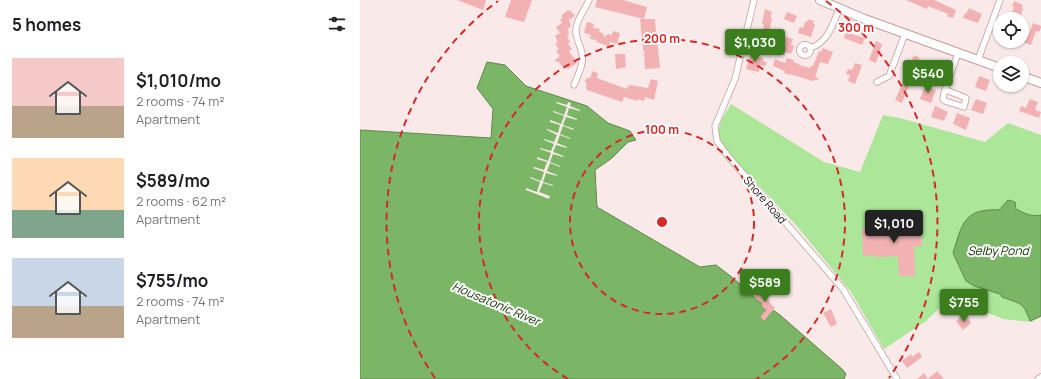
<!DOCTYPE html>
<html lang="en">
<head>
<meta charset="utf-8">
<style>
	body { margin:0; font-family:Manrope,sans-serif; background:#f2f2f2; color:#202124; height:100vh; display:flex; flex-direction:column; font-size:15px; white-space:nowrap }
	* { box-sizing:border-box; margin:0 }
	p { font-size:13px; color:#757577 }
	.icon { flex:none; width:22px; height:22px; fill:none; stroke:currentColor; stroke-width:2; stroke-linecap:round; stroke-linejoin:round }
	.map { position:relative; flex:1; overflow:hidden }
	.panel { display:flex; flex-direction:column; background:#fff; width:360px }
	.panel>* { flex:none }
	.tools { position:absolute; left:633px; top:12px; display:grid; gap:8px }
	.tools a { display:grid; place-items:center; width:36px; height:36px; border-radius:50%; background:#fff; box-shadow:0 1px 3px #0004; font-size:20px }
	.price { position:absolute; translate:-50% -34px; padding:0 9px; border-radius:4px; background:#3c7e1e; color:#fff; font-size:13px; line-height:26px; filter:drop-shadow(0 1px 2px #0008) }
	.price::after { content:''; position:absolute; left:50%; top:24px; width:12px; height:9px; margin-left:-6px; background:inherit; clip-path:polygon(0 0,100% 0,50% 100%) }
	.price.on { background:#222; color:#fff }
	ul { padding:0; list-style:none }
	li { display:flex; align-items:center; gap:12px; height:100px; padding:0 12px }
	li span { display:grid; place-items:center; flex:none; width:112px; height:80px; border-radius:0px; color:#555 }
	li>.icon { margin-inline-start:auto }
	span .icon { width:48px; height:48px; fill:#fffc; stroke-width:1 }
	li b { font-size:17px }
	h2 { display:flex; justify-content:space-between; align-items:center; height:48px; padding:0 12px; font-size:17px }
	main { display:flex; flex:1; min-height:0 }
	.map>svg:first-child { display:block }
	.green { fill:#ace698 }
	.water { fill:#7bb666; stroke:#61864e }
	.pier { fill:#fae9e9 }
	.building { fill:#f2b1b3 }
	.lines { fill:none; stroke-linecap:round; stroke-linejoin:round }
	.street-casing { stroke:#c39c9c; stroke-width:7 }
	.secondary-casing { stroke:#c39c9c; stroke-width:10 }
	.street { stroke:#fff; stroke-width:5.5 }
	.secondary { stroke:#fff; stroke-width:8 }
	.ring { fill:none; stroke:#d62828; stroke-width:2; stroke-dasharray:7 5 }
	.labels { text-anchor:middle; stroke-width:4; stroke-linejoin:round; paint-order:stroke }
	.street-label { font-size:11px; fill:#241616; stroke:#fbfbfb }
	.water-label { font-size:12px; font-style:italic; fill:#0f3600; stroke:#fbfbfb }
	.centre { fill:#d62828; stroke:#fbfbfb; stroke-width:2 }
	.ring-label { font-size:12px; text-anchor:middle; font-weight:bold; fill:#d62828; stroke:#fbfbfb; stroke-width:4; stroke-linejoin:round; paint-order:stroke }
</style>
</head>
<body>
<main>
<section class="panel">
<h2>5 homes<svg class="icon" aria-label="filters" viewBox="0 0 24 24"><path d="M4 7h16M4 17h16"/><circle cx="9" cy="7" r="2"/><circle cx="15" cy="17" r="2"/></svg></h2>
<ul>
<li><span style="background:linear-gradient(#f6c9c9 60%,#b9a48a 0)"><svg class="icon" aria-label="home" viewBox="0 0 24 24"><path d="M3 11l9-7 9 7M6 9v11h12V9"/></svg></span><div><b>$1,010/mo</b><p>2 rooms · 74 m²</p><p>Apartment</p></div></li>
<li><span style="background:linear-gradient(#ffd9b3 65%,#7fa58c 0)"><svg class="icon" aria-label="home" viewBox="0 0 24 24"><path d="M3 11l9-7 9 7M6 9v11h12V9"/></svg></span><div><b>$589/mo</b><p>2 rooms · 62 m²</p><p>Apartment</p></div></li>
<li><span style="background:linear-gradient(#c9d6e8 60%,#b9a48a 0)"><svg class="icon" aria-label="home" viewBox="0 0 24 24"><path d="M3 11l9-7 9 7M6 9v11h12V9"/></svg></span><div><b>$755/mo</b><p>2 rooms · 74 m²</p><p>Apartment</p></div></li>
</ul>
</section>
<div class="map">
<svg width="681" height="379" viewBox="0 0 681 379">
	<rect width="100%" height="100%" fill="#fae9e9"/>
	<path class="green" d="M371 104 464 162 500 172 523 115 540 118 625 142 648 123 681 135V317L671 322 643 319 590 298 566 321 524 349 491 292 436 225 367 152C353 131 359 124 371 104Z"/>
	<g class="water">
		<polygon points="127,62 145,65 166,86 227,106 248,123 270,131 276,140 268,142 252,158 235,170 237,207 340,267 356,265 373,278 402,304 401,306 406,310 400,317 404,321 413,310 420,315 482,369 486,374 484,379 0,379 0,130 131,138 133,109 117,88"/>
		<path d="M648 200 655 202 656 209C666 214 671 217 681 215V316L670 321C663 301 660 304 642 297L640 294 614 286 606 281 593 253C602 224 604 208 639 210Z"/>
	</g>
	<polygon class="pier" points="197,102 207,105 208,102 211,103 210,106 220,110 220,111 209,108 207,115 217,119 217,120 206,117 203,125 214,129 213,130 203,126 200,134 210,138 210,139 200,135 197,143 207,147 207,148 196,145 193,152 204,156 203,157 193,154 190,162 200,166 200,167 190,163 187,171 197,175 197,176 186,173 183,182 193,185 193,186 183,183 179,192 190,196 189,199 166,190 166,188 177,192 180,182 170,178 170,177 181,181 184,172 173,168 174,167 184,170 187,162 177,159 177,157 188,161 191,153 180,149 180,148 191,151 194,144 184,140 184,139 194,142 197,135 187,130 187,129 198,133 200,125 190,122 190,120 201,124 204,116 193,112 194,111 204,115 207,107 196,103"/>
	<g class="building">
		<polygon points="97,0 126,0 123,10"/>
		<polygon points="151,0 172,0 164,22 145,17"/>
		<polygon points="237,0 263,0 287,7 284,19 295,19 295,21 300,68 285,69 284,52 287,52 283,51 283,48 280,19 284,19 235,7"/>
		<polygon points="546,0 574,0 596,10 593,18 587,16 588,14 568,6 567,9"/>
		<polygon points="654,1 663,5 662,8 663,8 661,15 652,12 654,7 652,6"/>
		<polygon points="609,8 622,14 618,23 603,18 605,13 606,14"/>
		<polygon points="405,9 412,12 410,18 412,18 409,33 403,31 404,25 402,24"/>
		<polygon points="208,10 208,11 210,10 215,16 209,20 211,26 207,29 209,32 208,33 209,35 207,36 210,42 208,44 212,49 209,51 217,63 208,69 206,66 203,68 199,62 194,61 200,56 196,51 199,49 195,44 198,42 195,36 200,33 196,27 202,23 200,20 203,18 201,16"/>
		<polygon points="427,12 437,16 434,23 424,19"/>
		<polygon points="448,19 454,21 453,24 455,24 451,37 438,33 440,27 443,28 445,22 447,22"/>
		<polygon points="227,22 234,24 233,28 240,29 239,32 243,33 244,37 248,34 252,35 253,31 260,33 257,44 250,42 249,46 236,42 237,40 230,39 231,35 224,33"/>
		<polygon points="673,23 681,26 681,28 679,32 676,31 671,45 662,42 662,36 664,36 666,33 669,34"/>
		<polygon points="486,32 505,38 502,45 484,38"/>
		<polygon points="422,36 433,39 431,45 434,46 431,54 418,49"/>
		<polygon points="516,41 522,44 516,63 509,60"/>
		<polygon points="463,48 473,52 468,64 460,62 455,77 460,79 452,81 430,74 430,75 424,73 425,71 423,70 413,66 415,59 425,63 427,58 434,60 433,62 439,64 439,65 450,68 451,66 453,66 459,51 461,52"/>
		<polygon points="255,54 265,54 266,67 256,69"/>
		<polygon points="390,55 403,58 403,61 407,62 405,66 400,65 399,72 386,69"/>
		<polygon points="554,55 560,58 553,76 546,73"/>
		<polygon points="495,63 502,65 495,84 488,81 490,75 486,74 488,69 492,70"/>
		<polygon points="573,65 583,69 580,79 569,76"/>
		<polygon points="232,71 238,73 237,78 267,89 268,85 270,86 270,85 288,88 291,79 298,81 294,100 285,97 284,101 277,99 277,101 264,97 262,102 227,90 226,88 227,83 225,83 226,78 228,79 229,77 231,77"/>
		<polygon points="619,76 630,80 626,91 615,87"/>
		<polygon points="543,82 549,85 542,103 535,100"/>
		<polygon points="565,86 576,90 571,103 560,99"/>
		<polygon points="616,99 627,103 623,114 611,110"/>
		<polygon points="670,99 678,102 675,110 681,112 679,118 659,111 661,106 666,108"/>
		<polygon points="575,106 588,112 584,121 571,117"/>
		<polygon points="597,113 610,118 606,130 593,124"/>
		<polygon points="540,219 553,219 553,230 557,230 557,234 562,233 562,246 554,246 555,276 539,276 538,256 516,257 514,255 503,256 502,228 513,228 516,223 516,227 540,226"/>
		<polygon points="403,288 411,295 407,299 410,301 409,302 415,308 404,321 400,317 406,310 401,305 403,304 394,297"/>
		<polygon points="471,309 477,324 471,327 463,313"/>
		<polygon points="601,317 604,321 608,318 611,323 603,330 596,321"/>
		<polygon points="559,352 562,357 547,368 542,361 551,354 552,357"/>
		<polygon points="577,371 584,379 557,379 564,373 568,379"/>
	</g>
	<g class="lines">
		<defs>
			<g id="street">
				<polyline points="394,0 375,79 355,126 357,141 367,155 483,289 537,379"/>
				<circle cx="445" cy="50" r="5.5"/>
				<path d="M450 48C468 43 473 24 479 9"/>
				<polyline points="618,60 640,0"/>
				<polyline points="517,82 529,76 545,34"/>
				<path d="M214 85C218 75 224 64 222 54 221 46 215 38 216 29 217 18 225 10 229 0"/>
				<polyline points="586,90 606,98 604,107 585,101 583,99 584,93 598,53"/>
				<polyline points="678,379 681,377"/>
			</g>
			<g id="secondary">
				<polyline points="460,0 502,18 640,68"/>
				<polyline points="662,76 681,83"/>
			</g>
		</defs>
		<use href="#street" class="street-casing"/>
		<use href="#secondary" class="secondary-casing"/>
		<use href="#street" class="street"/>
		<use href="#secondary" class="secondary"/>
	</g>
	<g class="ring">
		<circle cx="302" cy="222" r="92"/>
		<path d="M208 379A183 183 0 1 1 396 379"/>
		<path d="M75 378A275 275 0 0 1 138 1M466 1A275 275 0 0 1 529 378"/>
	</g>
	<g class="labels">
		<g class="street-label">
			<text transform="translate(405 200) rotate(49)" y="4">Shore Road</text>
		</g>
		<g class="water-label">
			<text x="638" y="255">Selby Pond</text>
			<text transform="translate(136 304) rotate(23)" y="4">Housatonic River</text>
		</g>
	</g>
	<circle cx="302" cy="222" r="6" class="centre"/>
	<g class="ring-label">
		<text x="496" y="32">300 m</text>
		<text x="302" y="43">200 m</text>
		<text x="302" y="134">100 m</text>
	</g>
</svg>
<div class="tools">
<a><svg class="icon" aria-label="locate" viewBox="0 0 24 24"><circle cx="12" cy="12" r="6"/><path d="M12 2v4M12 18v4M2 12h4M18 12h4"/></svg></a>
<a><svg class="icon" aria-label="layers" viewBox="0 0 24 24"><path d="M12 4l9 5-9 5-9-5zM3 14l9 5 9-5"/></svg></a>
</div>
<b class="price" style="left:395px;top:63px">$1,030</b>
<b class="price" style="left:568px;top:94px">$540</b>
<b class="price on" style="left:534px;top:244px">$1,010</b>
<b class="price" style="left:405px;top:303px">$589</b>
<b class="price" style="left:604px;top:323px">$755</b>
</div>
</main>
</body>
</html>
